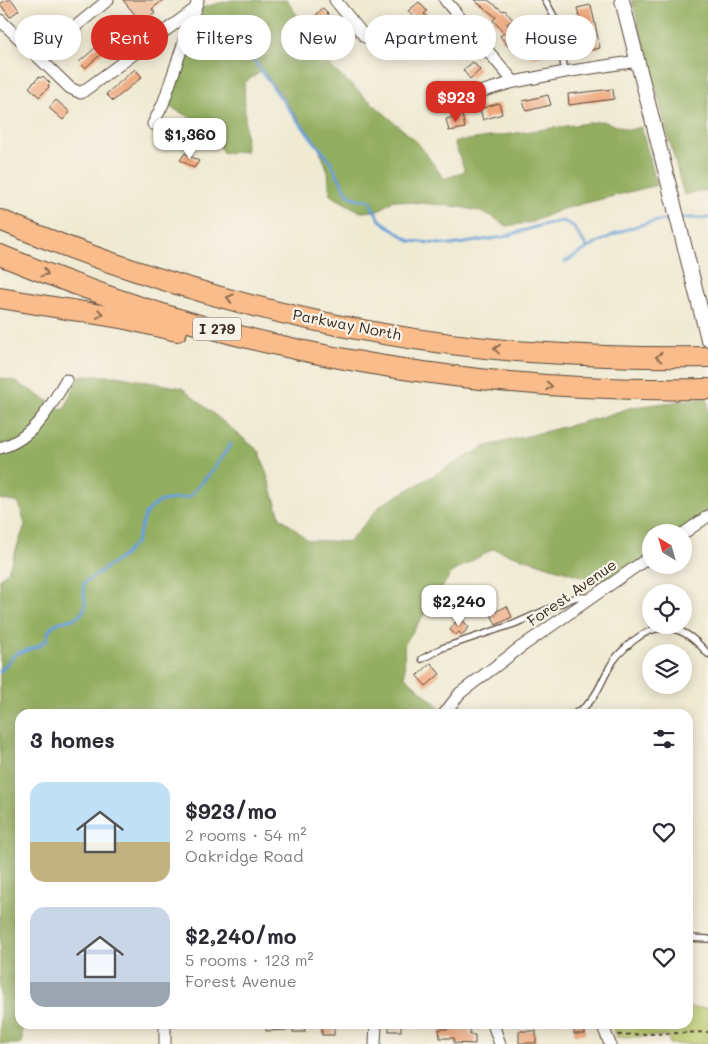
<!DOCTYPE html>
<html lang="en">
<head>
<meta charset="utf-8">
<style>
	body { margin:0; font-family:Mali,sans-serif; background:#f7f7f7; color:#2b2b33; height:100vh; display:flex; flex-direction:column; font-size:19px; white-space:nowrap }
	* { box-sizing:border-box; margin:0 }
	p { font-size:16px; color:#7c7c81 }
	.icon { flex:none; width:28px; height:28px; fill:none; stroke:currentColor; stroke-width:2; stroke-linecap:round; stroke-linejoin:round }
	.map { position:relative; flex:1; overflow:hidden }
	.panel { position:absolute; left:15px; top:709px; width:678px; height:320px; display:flex; flex-direction:column; background:#fff; border-radius:15px; box-shadow:0 2px 12px #0003 }
	.panel>* { flex:none }
	.hud { position:absolute; left:15px; top:15px; width:679px; height:45px; display:flex; gap:10px }
	.needle { width:32px; rotate:323deg }
	.fabs { position:absolute; left:642px; top:524px; display:grid; gap:10px }
	.fabs a { display:grid; place-items:center; width:50px; height:50px; border-radius:50%; background:#fff; box-shadow:0 2px 12px #0003; font-size:25px }
	.price { position:absolute; translate:-50% -42px; padding:0 11px; border-radius:10px; background:#fff; color:#222; font-size:16px; line-height:32px; filter:drop-shadow(0 1px 2px #0008) }
	.price::after { content:''; position:absolute; left:50%; top:30px; width:15px; height:11px; margin-left:-8px; background:inherit; clip-path:polygon(0 0,100% 0,50% 100%) }
	.price.selected { background:#d93025; color:#fff }
	ul { padding:0; list-style:none }
	li { display:flex; align-items:center; gap:15px; height:125px; padding:0 15px }
	li span { display:grid; place-items:center; flex:none; width:140px; height:100px; border-radius:15px; color:#555 }
	li>.icon { margin-inline-start:auto }
	span .icon { width:60px; height:60px; fill:#fffc; stroke-width:1 }
	li b { font-size:21px }
	h2 { display:flex; justify-content:space-between; align-items:center; height:60px; padding:0 15px; font-size:21px }
	.chip { padding:0 18px; border-radius:22px; background:#fff; box-shadow:0 2px 12px #0003; font-size:18px; line-height:45px }
	.chip.selected { background:#d93025; color:#fff }
	.map>svg:first-child { display:block }
	.green { fill:#baca6d; stroke:#7a7a46 }
	.forest { fill:#93ae60; stroke:#676c3f }
	.lines { fill:none; stroke-linecap:round; stroke-linejoin:round }
	.stream { stroke:#69a0d7; stroke-width:3 }
	.building { fill:#f0a87d }
	.service-casing { stroke:#564739; stroke-width:8 }
	.minor-casing { stroke:#564739; stroke-width:13 }
	.tertiary-casing { stroke:#564739; stroke-width:16 }
	.motorway-casing { stroke:#564739; stroke-width:22 }
	.path { stroke:#564739; stroke-width:2; stroke-dasharray:4 4; stroke-linecap:butt }
	.service { stroke:#fff; stroke-width:5.5 }
	.minor { stroke:#fff; stroke-width:11 }
	.tertiary { stroke:#fff; stroke-width:14 }
	.motorway { stroke:#f9bc8a; stroke-width:20 }
	.oneway { stroke:#906c4f }
	.labels { text-anchor:middle; stroke-width:4.5; stroke-linejoin:round; paint-order:stroke }
	.shield { fill:#f7f3e8; stroke:#73665b; stroke-width:1 }
	.shield-label { font-size:14px; font-weight:bold; fill:#3b2a1e }
	.street-label { font-size:15px; fill:#3b2a1e; stroke:#f7f3e8 }
</style>
</head>
<body>
<div class="map">
<svg width="708" height="1044" viewBox="0 0 708 1044">
	<rect width="100%" height="100%" fill="#f7f3e8"/>
	<filter id="ink" filterUnits="userSpaceOnUse"><feTurbulence type="fractalNoise" baseFrequency=".02" numOctaves="2"/><feDisplacementMap in="SourceGraphic" scale="10" xChannelSelector="R" yChannelSelector="G"/><feConvolveMatrix kernelMatrix="1 2 1 2 8 2 1 2 1" color-interpolation-filters="sRGB"/></filter>
	<filter id="wash" filterUnits="userSpaceOnUse"><feTurbulence type="fractalNoise" baseFrequency=".0096" numOctaves="4" result="noise"/><feDisplacementMap in="SourceGraphic" scale="20" xChannelSelector="R" yChannelSelector="G"/><feGaussianBlur stdDeviation="1.12" result="paint"/><feColorMatrix in="noise" values="0 0 0 0 0 0 0 0 0 0 0 0 0 0 0 0 0 1.4 0 .05"/><feComposite in="paint" operator="in"/></filter>
	<g filter="url(#wash)">
		<rect width="100%" height="100%" fill="#f0ead3"/>
		<polygon class="green" points="688,1008 708,1008 708,1044 670,1044 668,1036 617,1037 612,1024 688,1024"/>
		<g class="forest">
			<path d="M233 0H287L333 69 418 143 444 179 465 171 454 142 602 121 629 130 641 127 657 185 562 209 532 222 507 226C500 222 494 217 487 214 457 203 425 205 394 200L378 211 361 212 330 195 328 171 318 146 263 70 244 83 246 151 223 153 209 126 163 104 195 9Z"/>
			<polygon points="632,0 708,0 708,190 684,195"/>
			<polygon points="78,376 116,376 182,388 260,452 280,517 308,540 349,542 381,505 484,447 595,419 633,407 706,398 708,402 708,516 684,532 651,532 651,556 610,585 493,549 452,572 404,645 405,677 445,712 444,714 20,714 20,1024 47,1024 22,1026 22,1044 0,1044 0,578 8,571 25,525 19,503 0,499 0,378 14,381 64,410"/>
		</g>
		<g class="lines">
			<g class="stream">
				<polyline points="234,16 248,52 290,111 330,161 346,191 350,196 358,199 371,201 372,207 381,221 410,241 452,245 503,237 542,225 563,221 573,226 587,247"/>
				<polyline points="681,218 708,218"/>
				<path d="M565 262C600 240 631 222 673 219"/>
				<path d="M0 672 15 654 39 646 47 639C49 614 74 627 84 610 88 603 82 593 84 583L123 556 136 542 146 513 151 508 161 501 189 497 211 472 231 444"/>
			</g>
		</g>
		<g id="blocks">
			<g class="building">
				<polygon points="6,0 12,0 19,10 10,17 0,4"/>
				<polygon points="123,0 163,0 152,9 155,13 128,34 127,32 85,68 79,62 102,42 96,35 108,25 115,33 136,16"/>
				<polygon points="474,0 488,0 503,11 505,10 513,20 507,24 518,38 508,46 500,36 504,33 493,20 496,17"/>
				<polygon points="419,2 427,11 424,14 444,31 461,51 452,58 435,38 433,41 424,34 426,32 408,11"/>
				<polygon points="591,5 600,48 587,51 577,8"/>
				<polygon points="323,9 332,18 324,25 316,15"/>
				<polygon points="340,37 348,48 339,57 330,47"/>
				<polygon points="545,46 546,55 530,57 528,48"/>
				<polygon points="473,62 480,70 470,79 463,70"/>
				<polygon points="135,69 142,77 113,101 106,94"/>
				<polygon points="43,76 50,83 48,85 49,87 39,97 29,87 39,77 41,78"/>
				<polygon points="613,89 614,99 569,105 568,94"/>
				<polygon points="548,95 551,105 526,111 523,101"/>
				<polygon points="56,100 70,112 63,120 49,108"/>
				<polygon points="499,103 502,114 483,120 480,109"/>
				<polygon points="462,115 465,128 449,131 446,119"/>
				<polygon points="185,153 199,161 194,168 180,160"/>
				<polygon points="507,606 512,617 496,625 491,614"/>
				<polygon points="459,617 469,627 462,635 459,632 456,635 450,630"/>
				<polygon points="431,663 440,674 426,686 417,676"/>
				<polygon points="266,1024 290,1024 290,1030 266,1031"/>
				<polygon points="293,1024 304,1024 305,1032 293,1032"/>
				<rect x="322" y="1024" width="12" height="11"/>
				<rect x="389" y="1024" width="12" height="7"/>
				<polygon points="448,1024 470,1024 470,1035 475,1035 475,1044 454,1043 454,1038 440,1038 439,1029 448,1029"/>
				<rect x="574" y="1024" width="11" height="10"/>
				<rect x="519" y="1031" width="17" height="12"/>
			</g>
		</g>
	</g>
	<g filter="url(#ink)">
		<use href="#blocks" fill-opacity="0" stroke="#564739" stroke-width="1"/>
		<g class="lines">
			<defs>
				<g id="service">
					<polyline points="545,0 556,20 565,72"/>
					<polyline points="422,659 442,648 514,624 571,599 577,597 590,597"/>
					<path d="M574 714C600 699 599 682 614 660 620 652 626 647 633 641 663 617 686 628 708 654"/>
					<polyline points="688,938 708,939"/>
				</g>
				<g id="minor">
					<polyline points="335,0 365,37"/>
					<polyline points="445,0 514,82"/>
					<polyline points="0,20 70,88 81,93 195,9"/>
					<polyline points="38,57 108,0"/>
					<polyline points="446,102 514,82 565,72 638,61"/>
					<polyline points="153,124 163,104 198,0"/>
					<path d="M0 448C33 439 50 408 66 380"/>
					<polyline points="684,533 708,516"/>
					<polyline points="444,714 460,693 521,647 651,556"/>
					<polyline points="493,1024 500,1044"/>
					<polyline points="602,1024 610,1044"/>
					<polyline points="165,1044 165,1024"/>
					<polyline points="375,1044 376,1024"/>
				</g>
				<polyline id="tertiary" points="622,0 708,339"/>
				<g id="motorway">
					<path d="M0 220C168 290 349 339 530 352 589 356 649 358 708 357"/>
					<path d="M0 255C88 291 180 323 273 344 416 377 561 392 708 389"/>
					<polyline points="0,298 126,319 177,331"/>
				</g>
			</defs>
			<use href="#service" class="service-casing"/>
			<use href="#minor" class="minor-casing"/>
			<use href="#tertiary" class="tertiary-casing"/>
			<use href="#motorway" class="motorway-casing"/>
			<polyline class="path" points="618,1035 708,1032"/>
			<use href="#service" class="service"/>
			<use href="#minor" class="minor"/>
			<use href="#tertiary" class="tertiary"/>
			<use href="#motorway" class="motorway"/>
		</g>
		<defs><path id="oneway-chevron" d="M-2-3.5L2.5 0L-2 3.5" fill="none" stroke-width="1.6" stroke-linecap="round" stroke-linejoin="round" transform="scale(1.25)"/></defs>
		<g class="oneway">
			<use href="#oneway-chevron" transform="translate(45 273) rotate(21)"/>
			<use href="#oneway-chevron" transform="translate(230 298) rotate(-164)"/>
			<use href="#oneway-chevron" transform="translate(100 314) rotate(10)"/>
			<use href="#oneway-chevron" transform="translate(497 349) rotate(-174)"/>
			<use href="#oneway-chevron" transform="translate(659 357) rotate(-179)"/>
			<use href="#oneway-chevron" transform="translate(549 386) rotate(3)"/>
		</g>
	</g>
	<g class="labels">
		<rect class="shield" x="193" y="317.5" width="48" height="23" rx="4"/>
		<g class="shield-label">
			<text x="217" y="334">I 279</text>
		</g>
		<g class="street-label">
			<text transform="translate(347 325) rotate(11)" y="5">Parkway North</text>
			<text transform="translate(572 593) rotate(-35)" y="5">Forest Avenue</text>
		</g>
	</g>
</svg>
<div class="fabs">
<a><svg class="needle" viewBox="-14 -14 28 28"><path d="M0-13l5 13h-10z" fill="#e53935"/><path d="M0 13l5-13h-10z" fill="#7c7c81"/></svg></a>
<a><svg class="icon" aria-label="locate" viewBox="0 0 24 24"><circle cx="12" cy="12" r="6"/><path d="M12 2v4M12 18v4M2 12h4M18 12h4"/></svg></a>
<a><svg class="icon" aria-label="layers" viewBox="0 0 24 24"><path d="M12 4l9 5-9 5-9-5zM3 14l9 5 9-5"/></svg></a>
</div>
<b class="price selected" style="left:456px;top:123px">$923</b>
<b class="price" style="left:190px;top:160px">$1,360</b>
<b class="price" style="left:459px;top:627px">$2,240</b>
<div class="hud">
<a class="chip">Buy</a>
<a class="chip selected">Rent</a>
<a class="chip">Filters</a>
<a class="chip">New</a>
<a class="chip">Apartment</a>
<a class="chip">House</a>
</div>
<section class="panel">
<h2>3 homes<svg class="icon" aria-label="filters" viewBox="0 0 24 24"><path d="M4 7h16M4 17h16"/><circle cx="9" cy="7" r="2"/><circle cx="15" cy="17" r="2"/></svg></h2>
<ul>
<li><span style="background:linear-gradient(#bfe0f5 60%,#c2b280 0)"><svg class="icon" aria-label="home" viewBox="0 0 24 24"><path d="M3 11l9-7 9 7M6 9v11h12V9"/></svg></span><div><b>$923/mo</b><p>2 rooms · 54 m²</p><p>Oakridge Road</p></div><svg class="icon" aria-label="heart" viewBox="0 0 24 24"><path d="M12 20l-8-8c-3-5 5-10 8-4 3-6 11-1 8 4z"/></svg></li>
<li><span style="background:linear-gradient(#c9d6e8 75%,#9aa5b1 0)"><svg class="icon" aria-label="home" viewBox="0 0 24 24"><path d="M3 11l9-7 9 7M6 9v11h12V9"/></svg></span><div><b>$2,240/mo</b><p>5 rooms · 123 m²</p><p>Forest Avenue</p></div><svg class="icon" aria-label="heart" viewBox="0 0 24 24"><path d="M12 20l-8-8c-3-5 5-10 8-4 3-6 11-1 8 4z"/></svg></li>
</ul>
</section>
</div>
</body>
</html>
